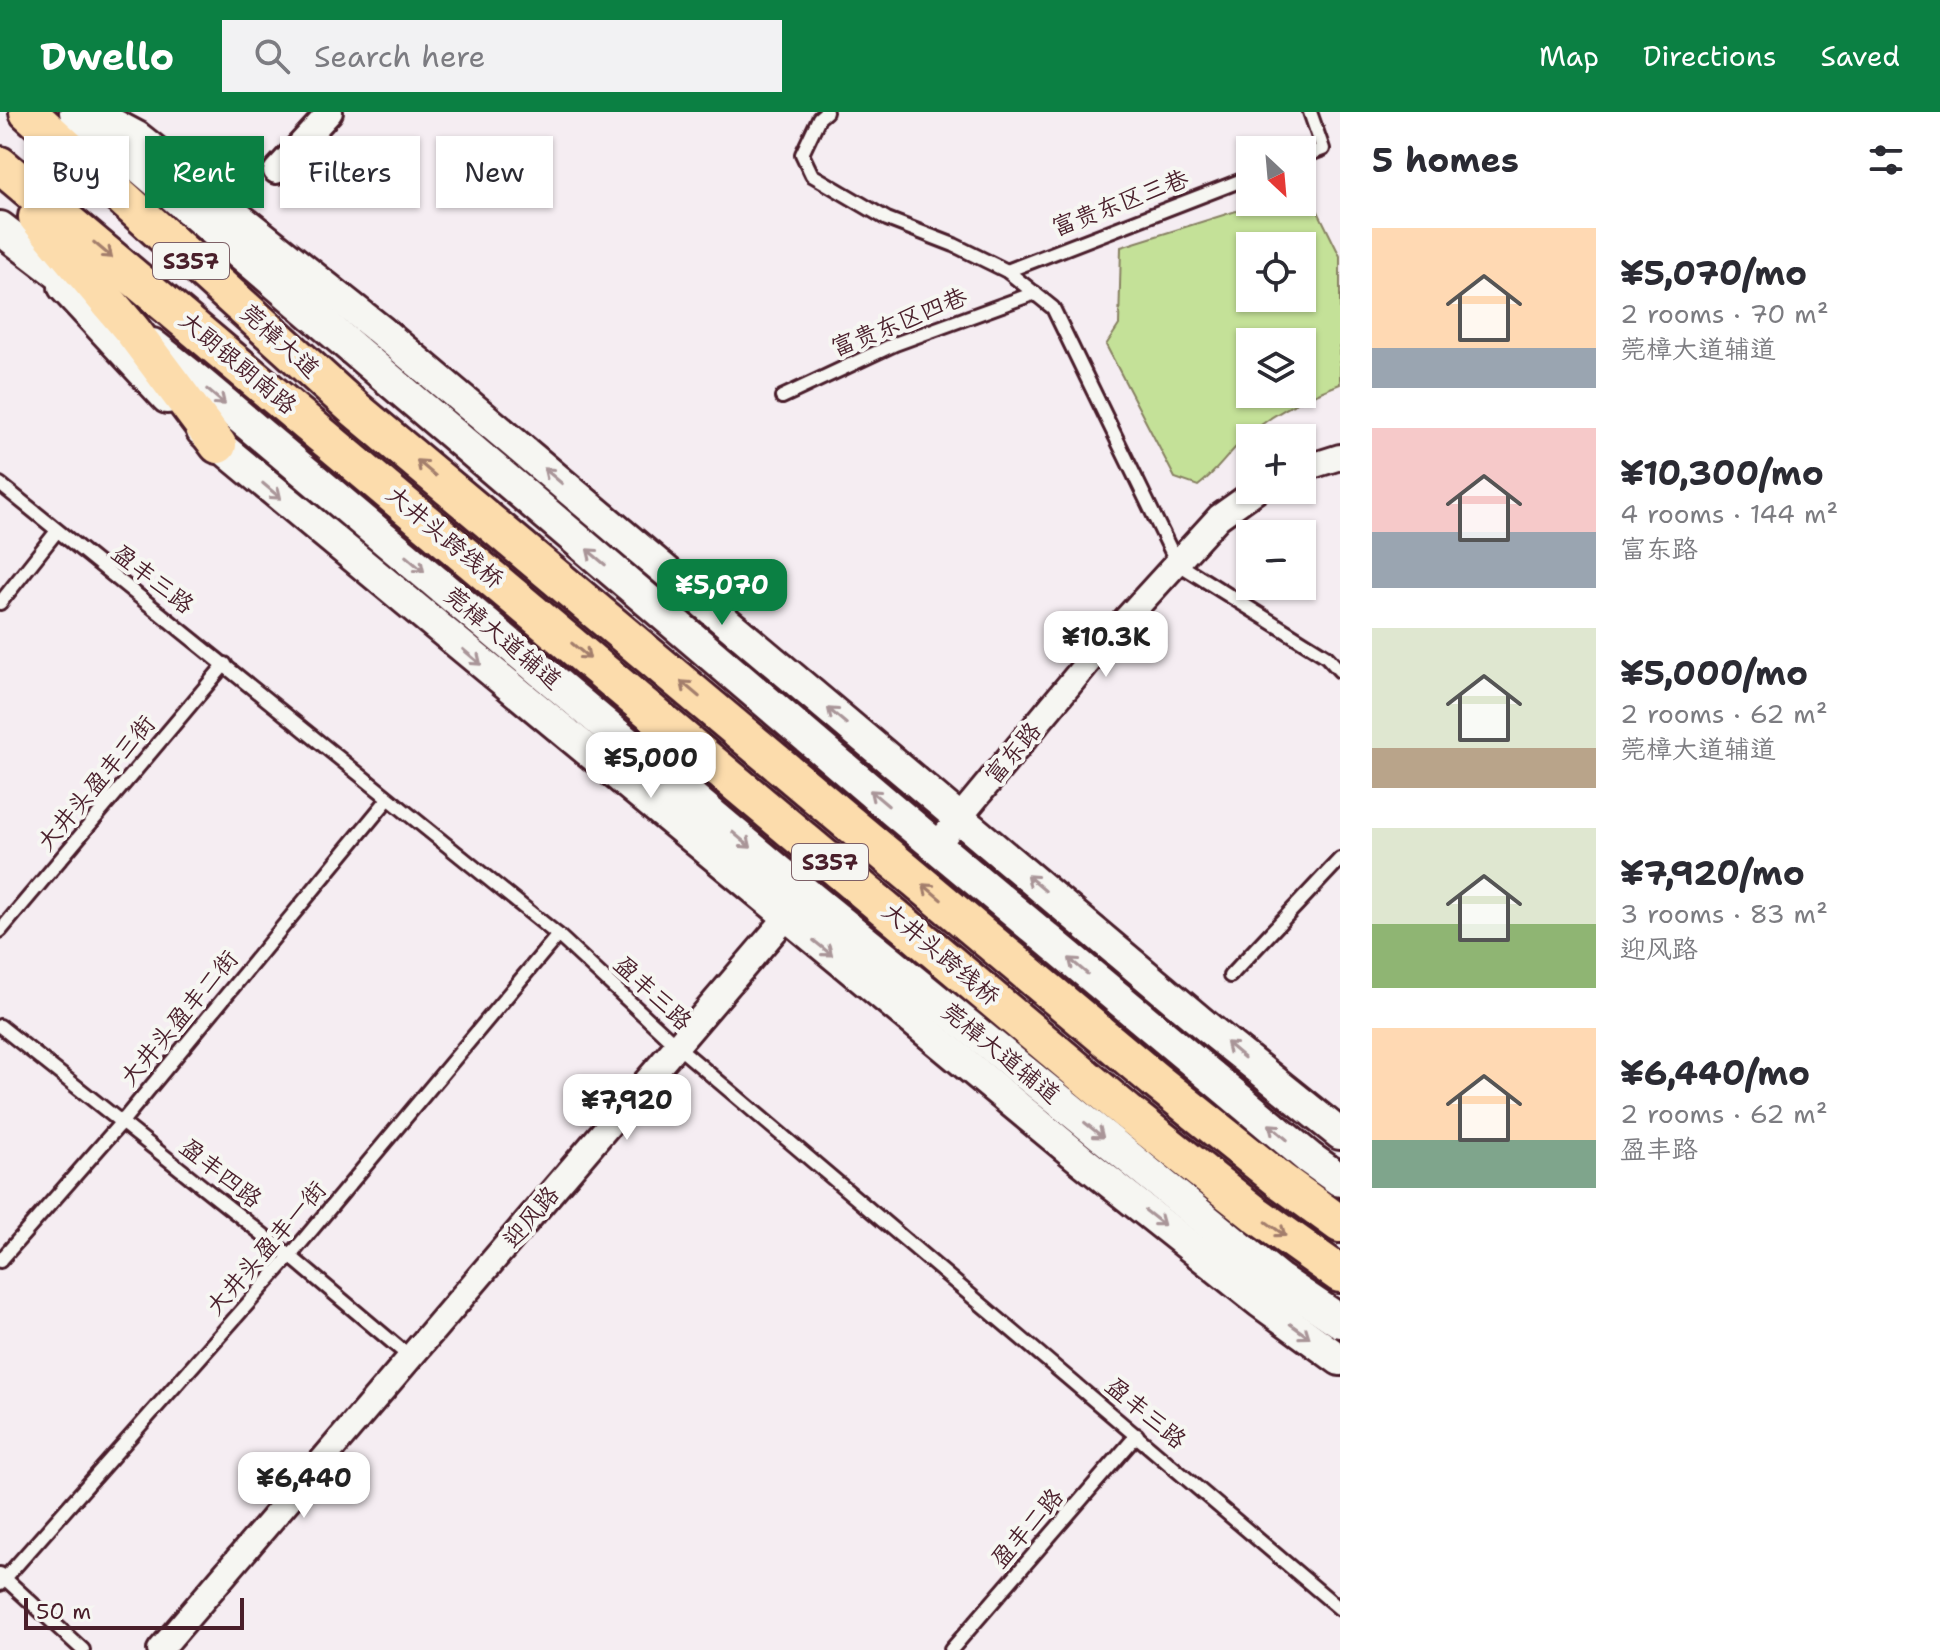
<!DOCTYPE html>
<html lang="en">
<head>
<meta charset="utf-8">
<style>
	body { margin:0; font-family:"Shantell Sans","LXGW WenKai TC",sans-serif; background:#f2f2f3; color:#2b2b33; height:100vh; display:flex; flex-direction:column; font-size:30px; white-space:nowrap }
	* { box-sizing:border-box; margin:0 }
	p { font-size:26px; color:#7c7c81 }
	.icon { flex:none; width:44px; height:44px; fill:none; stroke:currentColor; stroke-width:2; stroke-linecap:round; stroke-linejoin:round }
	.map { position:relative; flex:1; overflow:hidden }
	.side { display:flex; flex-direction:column; background:#fff; width:600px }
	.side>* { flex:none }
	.top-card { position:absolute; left:24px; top:24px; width:760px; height:72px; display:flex; gap:16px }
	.needle { width:52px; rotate:154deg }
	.buttons { position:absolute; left:1236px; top:24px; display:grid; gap:16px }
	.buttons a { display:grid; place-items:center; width:80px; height:80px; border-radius:0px; background:#fff; box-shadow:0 2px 6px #0004; font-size:40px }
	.scale { position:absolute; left:24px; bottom:20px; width:220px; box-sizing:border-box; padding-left:8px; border:4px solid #4a1f2b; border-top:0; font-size:22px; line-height:28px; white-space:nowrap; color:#4a1f2b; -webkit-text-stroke:6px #f6f6f2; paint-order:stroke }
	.price { position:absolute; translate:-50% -68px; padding:0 18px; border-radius:16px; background:#fff; color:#222; font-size:26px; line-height:52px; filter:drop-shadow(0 2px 4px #0008) }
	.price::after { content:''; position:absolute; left:50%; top:48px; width:24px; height:18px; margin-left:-12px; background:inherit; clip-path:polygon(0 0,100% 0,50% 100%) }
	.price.on { background:#0b8043; color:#fff }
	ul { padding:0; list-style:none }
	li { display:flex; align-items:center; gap:24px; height:200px; padding:0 32px }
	li span { display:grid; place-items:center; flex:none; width:224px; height:160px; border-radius:0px; color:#555 }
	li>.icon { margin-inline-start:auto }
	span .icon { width:96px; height:96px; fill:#fffc; stroke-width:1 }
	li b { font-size:34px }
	h2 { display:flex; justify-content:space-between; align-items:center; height:96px; padding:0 32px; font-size:34px }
	.pill { padding:0 28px; border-radius:0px; background:#fff; box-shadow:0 2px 6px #0004; font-size:28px; line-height:72px }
	.pill.on { background:#0b8043; color:#fff }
	header { display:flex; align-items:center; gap:48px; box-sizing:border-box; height:112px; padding:0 40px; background:#0b8043; color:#fff }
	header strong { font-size:38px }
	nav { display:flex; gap:44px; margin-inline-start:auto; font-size:28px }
	.search { width:560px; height:72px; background:#f2f2f3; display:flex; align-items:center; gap:20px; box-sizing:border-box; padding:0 28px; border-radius:0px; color:#7c7c81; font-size:30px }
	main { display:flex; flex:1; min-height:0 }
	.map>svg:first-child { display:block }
	.green { fill:#c4e198; stroke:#878062; stroke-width:2; fill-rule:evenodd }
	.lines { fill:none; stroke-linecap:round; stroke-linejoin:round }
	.service-casing { stroke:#4a1f2b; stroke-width:18 }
	.minor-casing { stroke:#4a1f2b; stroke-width:30 }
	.tertiary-casing { stroke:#4a1f2b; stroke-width:36 }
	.secondary-casing { stroke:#4a1f2b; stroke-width:38 }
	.primary-casing { stroke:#4a1f2b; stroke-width:42 }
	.service { stroke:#f6f6f2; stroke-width:12 }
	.minor { stroke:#f6f6f2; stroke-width:24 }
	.tertiary { stroke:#f6f6f2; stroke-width:30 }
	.secondary { stroke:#f6f6f2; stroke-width:32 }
	.primary { stroke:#fcdcac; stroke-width:36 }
	.oneway { stroke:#a37e6c }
	.oneway2 { stroke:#a99598 }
	.labels { text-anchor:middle; stroke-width:8; stroke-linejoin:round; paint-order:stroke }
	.shield { fill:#f6f6f2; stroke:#7e6067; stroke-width:2 }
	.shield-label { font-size:22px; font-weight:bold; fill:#4a1f2b }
	.street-label { font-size:24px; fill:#4a1f2b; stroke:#f6f6f2 }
</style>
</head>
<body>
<header>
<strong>Dwello</strong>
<div class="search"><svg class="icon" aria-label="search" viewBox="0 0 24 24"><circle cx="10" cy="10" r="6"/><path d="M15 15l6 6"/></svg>Search here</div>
<nav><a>Map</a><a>Directions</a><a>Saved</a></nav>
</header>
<main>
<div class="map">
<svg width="1340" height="1538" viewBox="0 0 1340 1538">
	<rect width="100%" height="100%" fill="#f5edf2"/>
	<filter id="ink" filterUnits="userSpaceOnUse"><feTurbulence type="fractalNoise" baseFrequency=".0125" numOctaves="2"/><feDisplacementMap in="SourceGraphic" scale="16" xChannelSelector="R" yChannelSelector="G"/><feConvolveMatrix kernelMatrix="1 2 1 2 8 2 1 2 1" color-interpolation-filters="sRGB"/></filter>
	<g filter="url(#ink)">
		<path class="green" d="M1307 77 1340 144V272C1302 287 1267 303 1238 333 1223 348 1216 360 1198 374L1175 366 1106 233 1119 213 1121 135 1265 90H1302V78ZM1250 134H1302V186H1250ZM1250 230H1302V282H1250Z"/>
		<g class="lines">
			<defs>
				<g id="service">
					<polyline points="826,0 819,6 802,42 812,63 887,107 954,133 1007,159 1053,196 1177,451 1326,544 1340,559"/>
					<polyline points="1302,45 1323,37 1310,0"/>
					<polyline points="1007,159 1250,65"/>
					<polyline points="782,285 895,232 1035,181"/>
					<polyline points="0,372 558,823 677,934 1340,1497"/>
					<polyline points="0,491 57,419"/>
					<polyline points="0,819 225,552"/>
					<polyline points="1230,864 1340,747"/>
					<polyline points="0,914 290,1144 411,1246"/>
					<polyline points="0,1149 121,1011 388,687"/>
					<polyline points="0,1462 83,1538"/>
					<polyline points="0,1472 290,1144 558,823"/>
					<polyline points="951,1538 1137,1323"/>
				</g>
				<g id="minor">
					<polyline points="276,59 330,0"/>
					<polyline points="1302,357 1340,345"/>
					<polyline points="936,734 1103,532 1219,405 1257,378"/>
					<polyline points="160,1538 798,792"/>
				</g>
				<g id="tertiary">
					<polyline points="90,0 137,25 380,218 1208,916 1340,1022"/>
					<polyline points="64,175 167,286"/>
					<polyline points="202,319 1083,1049 1260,1190 1340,1248"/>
				</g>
				<g id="secondary">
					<polyline points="76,0 893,698 1309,1046 1340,1068"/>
					<polyline points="0,116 99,192"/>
					<polyline points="152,233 201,272 795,773 1278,1167 1340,1209"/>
				</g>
				<g id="primary">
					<polyline points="28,0 355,297 1155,968 1281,1069 1340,1112"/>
					<polyline points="0,53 1127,1000 1254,1101 1340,1162"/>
					<polyline points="37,105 132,218 218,333"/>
				</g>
			</defs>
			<use href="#service" class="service-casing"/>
			<use href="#minor" class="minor-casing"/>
			<use href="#tertiary" class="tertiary-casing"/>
			<use href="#secondary" class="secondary-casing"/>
			<use href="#primary" class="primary-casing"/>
			<use href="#service" class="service"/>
			<use href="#minor" class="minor"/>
			<use href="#tertiary" class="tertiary"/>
			<use href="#secondary" class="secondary"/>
			<use href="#primary" class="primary"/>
		</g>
		<defs><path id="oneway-shaft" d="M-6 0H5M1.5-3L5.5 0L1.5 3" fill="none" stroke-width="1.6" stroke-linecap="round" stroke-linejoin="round" transform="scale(2)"/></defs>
		<g class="oneway">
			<use href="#oneway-shaft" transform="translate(103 138) rotate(40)"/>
			<use href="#oneway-shaft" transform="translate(426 356) rotate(-140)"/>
			<use href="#oneway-shaft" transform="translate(581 539) rotate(40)"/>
			<use href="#oneway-shaft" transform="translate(690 577) rotate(-140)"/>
			<use href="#oneway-shaft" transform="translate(932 780) rotate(-140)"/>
			<use href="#oneway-shaft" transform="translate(1276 1117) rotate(36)"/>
		</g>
		<g class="oneway2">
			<use href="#oneway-shaft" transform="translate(216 285) rotate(40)"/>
			<use href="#oneway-shaft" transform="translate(553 364) rotate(-140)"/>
			<use href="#oneway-shaft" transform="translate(272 379) rotate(40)"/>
			<use href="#oneway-shaft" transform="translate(596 445) rotate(-140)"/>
			<use href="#oneway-shaft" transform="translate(415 452) rotate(40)"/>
			<use href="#oneway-shaft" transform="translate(472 545) rotate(40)"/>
			<use href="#oneway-shaft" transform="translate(837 604) rotate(-140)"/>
			<use href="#oneway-shaft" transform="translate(879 686) rotate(-140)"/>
			<use href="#oneway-shaft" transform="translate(742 728) rotate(40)"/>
			<use href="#oneway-shaft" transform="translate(1036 771) rotate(-140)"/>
			<use href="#oneway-shaft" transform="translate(823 836) rotate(39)"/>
			<use href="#oneway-shaft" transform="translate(1078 854) rotate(-140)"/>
			<use href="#oneway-shaft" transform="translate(1235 938) rotate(-140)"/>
			<use href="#oneway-shaft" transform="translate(1094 1018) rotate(39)"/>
			<use href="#oneway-shaft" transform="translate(1278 1020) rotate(-140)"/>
			<use href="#oneway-shaft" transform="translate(1155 1106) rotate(38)"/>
			<use href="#oneway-shaft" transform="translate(1300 1219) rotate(36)"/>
		</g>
	</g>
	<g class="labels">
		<g class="shield">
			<rect x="153" y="131" width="76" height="36" rx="6"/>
			<rect x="792" y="732" width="76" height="36" rx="6"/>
		</g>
		<g class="shield-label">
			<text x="191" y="157">S357</text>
			<text x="830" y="758">S357</text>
		</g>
		<g class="street-label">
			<text transform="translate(1120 91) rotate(-21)" y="8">富贵东区三巷</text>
			<text transform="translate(899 210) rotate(-22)" y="8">富贵东区四巷</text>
			<text transform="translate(280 229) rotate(42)" y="8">莞樟大道</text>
			<text transform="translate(238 251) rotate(40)" y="8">大朗银朗南路</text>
			<text transform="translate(445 425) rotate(40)" y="8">大井头跨线桥</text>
			<text transform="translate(153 467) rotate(38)" y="8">盈丰三路</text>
			<text transform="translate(503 526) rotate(40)" y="8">莞樟大道辅道</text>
			<text transform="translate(1013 641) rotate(-50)" y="8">富东路</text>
			<text transform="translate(96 671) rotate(-50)" y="8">大井头盈丰三街</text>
			<text transform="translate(941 842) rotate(40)" y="8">大井头跨线桥</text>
			<text transform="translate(653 881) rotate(43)" y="8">盈丰三路</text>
			<text transform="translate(179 906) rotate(-50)" y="8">大井头盈丰二街</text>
			<text transform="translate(1001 941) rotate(39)" y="8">莞樟大道辅道</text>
			<text transform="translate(221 1061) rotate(38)" y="8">盈丰四路</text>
			<text transform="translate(531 1105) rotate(-50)" y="8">迎风路</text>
			<text transform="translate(266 1136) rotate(-49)" y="8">大井头盈丰一街</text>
			<text transform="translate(1146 1301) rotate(40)" y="8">盈丰三路</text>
			<text transform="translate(1027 1416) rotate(-49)" y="8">盈丰二路</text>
		</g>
	</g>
</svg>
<div class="buttons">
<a><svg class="needle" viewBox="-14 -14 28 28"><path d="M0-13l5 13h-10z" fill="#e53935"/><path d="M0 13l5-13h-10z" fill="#7c7c81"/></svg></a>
<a><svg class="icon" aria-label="locate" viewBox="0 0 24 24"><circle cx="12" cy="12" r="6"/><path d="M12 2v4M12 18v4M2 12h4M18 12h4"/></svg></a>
<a><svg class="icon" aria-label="layers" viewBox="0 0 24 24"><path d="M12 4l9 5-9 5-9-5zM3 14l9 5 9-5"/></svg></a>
<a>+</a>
<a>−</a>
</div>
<div class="scale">50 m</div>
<b class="price on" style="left:722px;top:515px">¥5,070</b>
<b class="price" style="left:1106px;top:567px">¥10.3K</b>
<b class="price" style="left:651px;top:688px">¥5,000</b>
<b class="price" style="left:627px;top:1030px">¥7,920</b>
<b class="price" style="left:304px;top:1408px">¥6,440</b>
<div class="top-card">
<a class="pill">Buy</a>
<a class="pill on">Rent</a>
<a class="pill">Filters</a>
<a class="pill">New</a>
</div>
</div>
<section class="side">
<h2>5 homes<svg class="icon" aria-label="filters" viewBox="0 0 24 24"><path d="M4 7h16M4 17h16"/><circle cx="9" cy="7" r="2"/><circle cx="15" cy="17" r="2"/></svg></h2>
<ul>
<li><span style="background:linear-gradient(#ffd9b3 75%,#9aa5b1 0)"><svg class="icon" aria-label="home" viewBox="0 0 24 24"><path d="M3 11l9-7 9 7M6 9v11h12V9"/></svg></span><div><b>¥5,070/mo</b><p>2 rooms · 70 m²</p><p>莞樟大道辅道</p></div></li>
<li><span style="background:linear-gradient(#f6c9c9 65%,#9aa5b1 0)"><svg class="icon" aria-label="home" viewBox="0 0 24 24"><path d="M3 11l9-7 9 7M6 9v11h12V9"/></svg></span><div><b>¥10,300/mo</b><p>4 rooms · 144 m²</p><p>富东路</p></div></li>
<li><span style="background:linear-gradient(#dfe7d0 75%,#b9a48a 0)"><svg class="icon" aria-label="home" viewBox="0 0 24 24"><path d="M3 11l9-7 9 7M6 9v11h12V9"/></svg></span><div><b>¥5,000/mo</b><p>2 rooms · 62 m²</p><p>莞樟大道辅道</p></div></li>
<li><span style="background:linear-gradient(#dfe7d0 60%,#8fb573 0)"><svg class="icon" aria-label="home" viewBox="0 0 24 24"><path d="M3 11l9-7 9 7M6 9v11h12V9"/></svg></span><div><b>¥7,920/mo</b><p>3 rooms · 83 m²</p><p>迎风路</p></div></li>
<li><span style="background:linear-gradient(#ffd9b3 70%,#7fa58c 0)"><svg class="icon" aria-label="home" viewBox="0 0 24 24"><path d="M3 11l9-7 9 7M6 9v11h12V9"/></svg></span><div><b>¥6,440/mo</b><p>2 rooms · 62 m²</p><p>盈丰路</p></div></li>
</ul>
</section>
</main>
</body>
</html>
